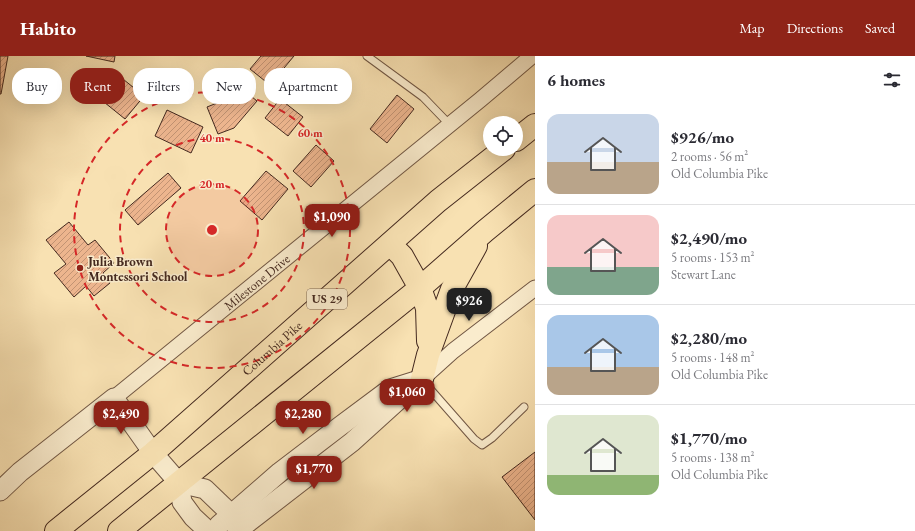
<!DOCTYPE html>
<html lang="en">
<head>
<meta charset="utf-8">
<style>
	body { margin:0; font-family:"EB Garamond",serif; background:#f7f7f7; color:#2b2b33; height:100vh; display:flex; flex-direction:column; font-size:15px; white-space:nowrap }
	* { box-sizing:border-box; margin:0 }
	p { font-size:13px; color:#7c7c81 }
	.icon { flex:none; width:22px; height:22px; fill:none; stroke:currentColor; stroke-width:2; stroke-linecap:round; stroke-linejoin:round }
	.map { position:relative; flex:1; overflow:hidden }
	.sheet { display:flex; flex-direction:column; background:#fff; width:380px }
	.sheet>* { flex:none }
	.top-card { position:absolute; left:12px; top:12px; width:380px; height:36px; display:flex; gap:8px }
	.buttons { position:absolute; left:483px; top:60px; display:grid; gap:8px }
	.buttons a { display:grid; place-items:center; width:40px; height:40px; border-radius:50%; background:#fff; box-shadow:0 4px 16px #0002; font-size:20px }
	.price { position:absolute; translate:-50% -34px; padding:0 9px; border-radius:8px; background:#8f2418; color:#fff; font-size:13px; line-height:26px; filter:drop-shadow(0 1px 2px #0008) }
	.price::after { content:''; position:absolute; left:50%; top:24px; width:12px; height:9px; margin-left:-6px; background:inherit; clip-path:polygon(0 0,100% 0,50% 100%) }
	.price.selected { background:#222; color:#fff }
	ul { padding:0; list-style:none }
	li { display:flex; align-items:center; gap:12px; height:100px; padding:0 12px }
	li+li { border-top:1px solid #e1e1e2 }
	li span { display:grid; place-items:center; flex:none; width:112px; height:80px; border-radius:12px; color:#555 }
	li>.icon { margin-inline-start:auto }
	span .icon { width:48px; height:48px; fill:#fffc; stroke-width:1 }
	li b { font-size:17px }
	h2 { display:flex; justify-content:space-between; align-items:center; height:48px; padding:0 12px; font-size:17px }
	.chip { padding:0 14px; border-radius:16px; background:#fff; box-shadow:0 4px 16px #0002; font-size:14px; line-height:36px }
	.chip.selected { background:#8f2418; color:#fff }
	header { display:flex; align-items:center; gap:24px; box-sizing:border-box; height:56px; padding:0 20px; background:#8f2418; color:#fff }
	header strong { font-size:19px }
	nav { display:flex; gap:22px; margin-inline-start:auto; font-size:14px }
	main { display:flex; flex:1; min-height:0 }
	.map>svg:first-child { display:block }
	.building { fill:url(#building-hatch); stroke:#44291f }
	.lines { fill:none; stroke-linecap:round; stroke-linejoin:round }
	.service-casing { stroke:#715744; stroke-width:9 }
	.minor-casing { stroke:#715744; stroke-width:17 }
	.tertiary-casing { stroke:#715744; stroke-width:21 }
	.trunk-casing { stroke:#44291f; stroke-width:24 }
	.service { stroke:#faeccd; stroke-width:7 }
	.minor { stroke:#faeccd; stroke-width:15 }
	.tertiary { stroke:#faeccd; stroke-width:19 }
	.trunk { stroke:#f8e1b2; stroke-width:22 }
	.ring { fill:none; stroke:#d62828; stroke-width:2; stroke-dasharray:7 5 }
	.poi-dot { fill:#8f2418; stroke:#faeccd; stroke-width:1.5 }
	.labels { text-anchor:middle; stroke-width:3; stroke-linejoin:round; paint-order:stroke }
	.shield { fill:#faeccd; stroke:#7b6453; stroke-width:1 }
	.shield-label { font-size:12px; font-weight:bold; fill:#44291f }
	.poi-label { font-size:13px; font-weight:bold; fill:#44291f; stroke:#faeccd; text-anchor:start }
	.street-label { font-size:13px; fill:#44291f; stroke:#faeccd }
	.centre { fill:#d62828; stroke:#faeccd; stroke-width:2 }
	.ring-label { font-size:12px; text-anchor:middle; font-weight:bold; fill:#d62828; stroke:#faeccd; stroke-width:3; stroke-linejoin:round; paint-order:stroke }
</style>
</head>
<body>
<header>
<strong>Habito</strong>
<nav><a>Map</a><a>Directions</a><a>Saved</a></nav>
</header>
<main>
<div class="map">
<svg width="535" height="475" viewBox="0 0 535 475">
	<defs>
		<pattern id="building-hatch" width="6" height="6" patternUnits="userSpaceOnUse"><rect width="6" height="6" fill="#edb58e"/><path d="M-1 1l2-2M0 6l6-6M5 7l2-2" fill="none" stroke="#c29373"/></pattern>
	</defs>
	<rect width="100%" height="100%" fill="#f8e1b2"/>
	<filter id="stains"><feTurbulence type="fractalNoise" baseFrequency=".005" numOctaves="4"/><feColorMatrix values="0 0 0 0 .2 0 0 0 0 .09 0 0 0 0 .02 0 0 0 .5 -.17"/></filter>
	<radialGradient id="worn" r=".72"><stop offset=".6" stop-color="#630" stop-opacity="0"/><stop offset="1" stop-color="#630" stop-opacity=".3"/></radialGradient>
	<g class="building">
		<polygon points="0,0 8,0 1,38 0,38"/>
		<polygon points="86,0 115,0 114,6"/>
		<polygon points="261,0 294,0 270,29 250,13"/>
		<polygon points="113,15 144,40 125,63 94,38"/>
		<polygon points="236,28 257,45 234,72 218,78 207,51 222,45"/>
		<polygon points="397,39 414,53 387,87 370,73"/>
		<polygon points="280,43 303,61 288,80 265,62"/>
		<polygon points="167,54 203,71 191,97 155,80"/>
		<polygon points="316,89 334,105 311,131 293,115"/>
		<polygon points="266,115 288,133 262,164 240,145"/>
		<polygon points="168,117 181,132 138,169 125,154"/>
		<polygon points="69,166 88,189 95,184 114,207 103,217 110,227 94,240 86,230 74,241 54,217 66,208 46,184"/>
		<polygon points="535,396 535,464 502,421"/>
	</g>
	<g class="lines">
		<defs>
			<g id="service">
				<polyline points="367,0 423,41 450,69"/>
				<polyline points="423,325 474,383 482,389 492,382 524,351"/>
			</g>
			<g id="minor">
				<polyline points="422,323 453,295 535,232"/>
				<path id="s1" d="M114 342 480 44 532 0"/>
			</g>
			<g id="tertiary">
				<polyline points="179,427 205,433 231,458"/>
				<polyline points="0,435 20,416 114,342 153,397 179,427 182,446 193,461 208,475"/>
				<polyline points="216,475 219,469 280,416 339,371 390,333 422,323"/>
				<polyline points="237,475 352,386 416,328"/>
			</g>
			<g id="trunk">
				<polyline points="516,84 535,69"/>
				<polyline points="390,188 402,200 420,232 427,252 428,285"/>
				<polyline points="422,323 428,299 452,233 476,190"/>
				<path id="s2" d="M56 475 153 397 438 145 504 93"/>
				<polyline points="119,475 420,232 485,175 535,134"/>
			</g>
		</defs>
		<use href="#service" class="service-casing"/>
		<use href="#minor" class="minor-casing"/>
		<use href="#tertiary" class="tertiary-casing"/>
		<use href="#trunk" class="trunk-casing"/>
		<use href="#service" class="service"/>
		<use href="#minor" class="minor"/>
		<use href="#tertiary" class="tertiary"/>
		<use href="#trunk" class="trunk"/>
	</g>
	<circle cx="212" cy="174" r="46" fill="#d62828" fill-opacity=".12"/>
	<g class="ring">
		<circle cx="212" cy="174" r="46"/>
		<circle cx="212" cy="174" r="92"/>
		<circle cx="212" cy="174" r="138"/>
	</g>
	<circle class="poi-dot" cx="80" cy="212" r="4"/>
	<g class="labels">
		<rect class="shield" x="307" y="233" width="40" height="20" rx="3"/>
		<g class="shield-label">
			<text x="327" y="247">US 29</text>
		</g>
		<g class="poi-label">
			<text x="88" y="210">Julia Brown<tspan x="88" dy="15">Montessori School</tspan></text>
		</g>
		<g class="street-label">
			<text dy="5" stroke="none"><textPath href="#s1" startOffset="184">Milestone Drive</textPath></text>
			<text dy="5" stroke="none"><textPath href="#s2" startOffset="283">Columbia Pike</textPath></text>
		</g>
	</g>
	<circle cx="212" cy="174" r="6" class="centre"/>
	<g class="ring-label">
		<text x="310" y="81">60 m</text>
		<text x="212" y="86">40 m</text>
		<text x="212" y="132">20 m</text>
	</g>
	<rect width="100%" height="100%" filter="url(#stains)"/>
	<rect width="100%" height="100%" fill="url(#worn)"/>
</svg>
<div class="buttons">
<a><svg class="icon" aria-label="locate" viewBox="0 0 24 24"><circle cx="12" cy="12" r="6"/><path d="M12 2v4M12 18v4M2 12h4M18 12h4"/></svg></a>
</div>
<b class="price" style="left:332px;top:182px">$1,090</b>
<b class="price selected" style="left:469px;top:266px">$926</b>
<b class="price" style="left:407px;top:357px">$1,060</b>
<b class="price" style="left:121px;top:379px">$2,490</b>
<b class="price" style="left:303px;top:379px">$2,280</b>
<b class="price" style="left:314px;top:434px">$1,770</b>
<div class="top-card">
<a class="chip">Buy</a>
<a class="chip selected">Rent</a>
<a class="chip">Filters</a>
<a class="chip">New</a>
<a class="chip">Apartment</a>
</div>
</div>
<section class="sheet">
<h2>6 homes<svg class="icon" aria-label="filters" viewBox="0 0 24 24"><path d="M4 7h16M4 17h16"/><circle cx="9" cy="7" r="2"/><circle cx="15" cy="17" r="2"/></svg></h2>
<ul>
<li><span style="background:linear-gradient(#c9d6e8 60%,#b9a48a 0)"><svg class="icon" aria-label="home" viewBox="0 0 24 24"><path d="M3 11l9-7 9 7M6 9v11h12V9"/></svg></span><div><b>$926/mo</b><p>2 rooms · 56 m²</p><p>Old Columbia Pike</p></div></li>
<li><span style="background:linear-gradient(#f6c9c9 65%,#7fa58c 0)"><svg class="icon" aria-label="home" viewBox="0 0 24 24"><path d="M3 11l9-7 9 7M6 9v11h12V9"/></svg></span><div><b>$2,490/mo</b><p>5 rooms · 153 m²</p><p>Stewart Lane</p></div></li>
<li><span style="background:linear-gradient(#a9c7e8 65%,#b9a48a 0)"><svg class="icon" aria-label="home" viewBox="0 0 24 24"><path d="M3 11l9-7 9 7M6 9v11h12V9"/></svg></span><div><b>$2,280/mo</b><p>5 rooms · 148 m²</p><p>Old Columbia Pike</p></div></li>
<li><span style="background:linear-gradient(#dfe7d0 75%,#8fb573 0)"><svg class="icon" aria-label="home" viewBox="0 0 24 24"><path d="M3 11l9-7 9 7M6 9v11h12V9"/></svg></span><div><b>$1,770/mo</b><p>5 rooms · 138 m²</p><p>Old Columbia Pike</p></div></li>
</ul>
</section>
</main>
</body>
</html>
